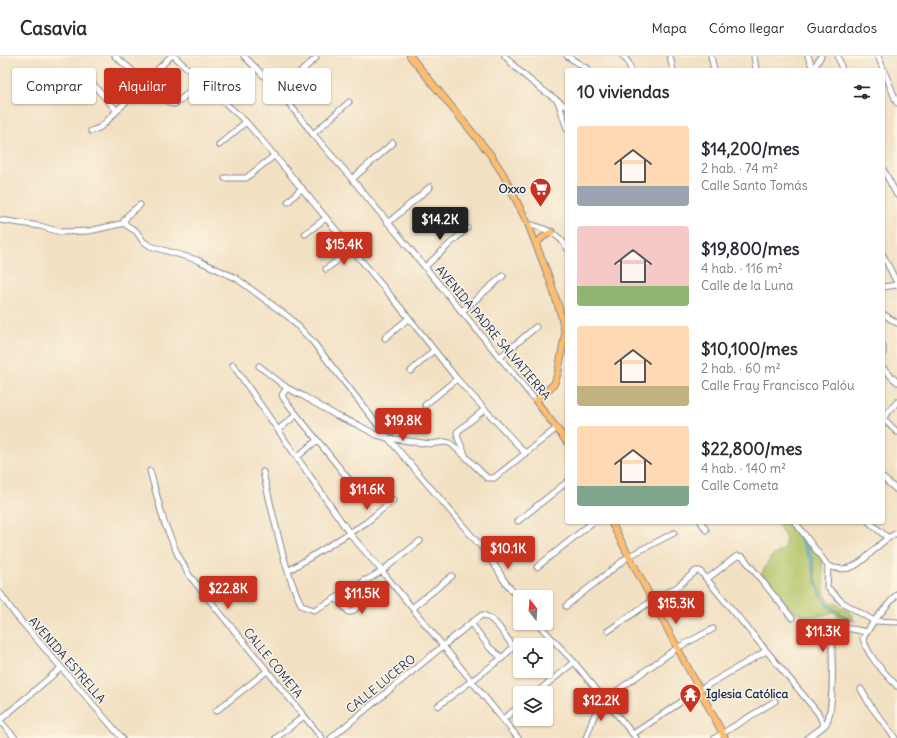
<!DOCTYPE html>
<html lang="es">
<head>
<meta charset="utf-8">
<style>
	body { margin:0; font-family:Delius,sans-serif; background:#f2f2f3; color:#2b2b33; height:100vh; display:flex; flex-direction:column; font-size:15px; white-space:nowrap }
	* { box-sizing:border-box; margin:0 }
	p { font-size:13px; color:#7c7c81 }
	.icon { flex:none; width:22px; height:22px; fill:none; stroke:currentColor; stroke-width:2; stroke-linecap:round; stroke-linejoin:round }
	.map { position:relative; flex:1; overflow:hidden }
	.side { position:absolute; left:565px; top:12px; width:320px; height:456px; display:flex; flex-direction:column; background:#fff; border-radius:4px; box-shadow:0 1px 3px #0004 }
	.side>* { flex:none }
	.hud { position:absolute; left:12px; top:12px; width:380px; height:36px; display:flex; gap:8px }
	.needle { width:26px; rotate:343deg }
	.tools { position:absolute; left:513px; top:534px; display:grid; gap:8px }
	.tools a { display:grid; place-items:center; width:40px; height:40px; border-radius:4px; background:#fff; box-shadow:0 1px 3px #0004; font-size:20px }
	.price { position:absolute; translate:-50% -34px; padding:0 9px; border-radius:4px; background:#c8321e; color:#fff; font-size:13px; line-height:26px; filter:drop-shadow(0 1px 2px #0008) }
	.price::after { content:''; position:absolute; left:50%; top:24px; width:12px; height:9px; margin-left:-6px; background:inherit; clip-path:polygon(0 0,100% 0,50% 100%) }
	.price.on { background:#222; color:#fff }
	ul { padding:0; list-style:none }
	li { display:flex; align-items:center; gap:12px; height:100px; padding:0 12px }
	li span { display:grid; place-items:center; flex:none; width:112px; height:80px; border-radius:4px; color:#555 }
	li>.icon { margin-inline-start:auto }
	span .icon { width:48px; height:48px; fill:#fffc; stroke-width:1 }
	li b { font-size:17px }
	h2 { display:flex; justify-content:space-between; align-items:center; height:48px; padding:0 12px; font-size:17px }
	.tag { padding:0 14px; border-radius:4px; background:#fff; box-shadow:0 1px 3px #0004; font-size:14px; line-height:36px }
	.tag.on { background:#c8321e; color:#fff }
	header { display:flex; align-items:center; gap:24px; box-sizing:border-box; height:56px; padding:0 20px; background:#fff; border-bottom:1px solid #e1e1e2 }
	header strong { font-size:19px }
	nav { display:flex; gap:22px; margin-inline-start:auto; font-size:14px }
	.map>svg:first-child { display:block }
	.green { fill:#b4c568; stroke:#687a63 }
	.water { fill:#62c4e0; stroke:#3e7a9f }
	.lines { fill:none; stroke-linecap:round; stroke-linejoin:round }
	.minor-casing { stroke:#868890; stroke-width:7 }
	.major-casing { stroke:#868890; stroke-width:8 }
	.minor { stroke:#fff; stroke-width:5 }
	.major { stroke:#fcbd6e; stroke-width:6 }
	.labels { text-anchor:middle; stroke-width:3; stroke-linejoin:round; paint-order:stroke }
	.poi-label { font-size:12px; font-weight:bold; fill:#1b2f5e; stroke:#fcf5e5; text-anchor:end }
	.street-label { font-size:12px; fill:#1b2f5e; stroke:#fcf5e5 }
</style>
</head>
<body>
<header>
<strong>Casavia</strong>
<nav><a>Mapa</a><a>Cómo llegar</a><a>Guardados</a></nav>
</header>
<div class="map">
<svg width="897" height="682" viewBox="0 0 897 682">
	<rect width="100%" height="100%" fill="#fcf5e5"/>
	<filter id="ink" filterUnits="userSpaceOnUse"><feTurbulence type="fractalNoise" baseFrequency=".025" numOctaves="2"/><feDisplacementMap in="SourceGraphic" scale="8" xChannelSelector="R" yChannelSelector="G"/><feConvolveMatrix kernelMatrix="1 2 1 2 8 2 1 2 1" color-interpolation-filters="sRGB"/></filter>
	<filter id="wash" filterUnits="userSpaceOnUse"><feTurbulence type="fractalNoise" baseFrequency=".012" numOctaves="4" result="noise"/><feDisplacementMap in="SourceGraphic" scale="16" xChannelSelector="R" yChannelSelector="G"/><feGaussianBlur stdDeviation="0.9" result="paint"/><feColorMatrix in="noise" values="0 0 0 0 0 0 0 0 0 0 0 0 0 0 0 0 0 1.4 0 .05"/><feComposite in="paint" operator="in"/></filter>
	<g filter="url(#wash)">
		<rect width="100%" height="100%" fill="#f2e0c2"/>
		<path class="green" d="M777 466H791L822 502 824 535 828 544 839 549 854 560 848 567 833 556C796 570 781 544 762 517L771 501 784 493 786 483Z"/>
		<polygon class="water" points="785,466 789,466 798,474 813,503 815,521 824,544 838,556 850,563 856,565 850,564 826,549 817,531 811,506 804,491 796,475"/>
	</g>
	<g filter="url(#ink)">
		<g class="lines">
			<defs>
				<g id="minor">
					<polyline points="115,0 170,47 174,48 178,46 201,26"/>
					<polyline points="174,0 246,66 259,81 409,262 457,323 525,397"/>
					<polyline points="244,0 279,35 313,78 352,123 536,345"/>
					<path d="M505 0C522 20 545 36 567 51"/>
					<polyline points="567,0 589,14"/>
					<polyline points="623,0 628,6 631,14"/>
					<polyline points="670,0 673,14"/>
					<polyline points="711,0 714,14"/>
					<polyline points="754,0 756,14"/>
					<polyline points="808,0 813,13"/>
					<polyline points="838,0 842,14"/>
					<polyline points="878,0 897,47"/>
					<polyline points="813,14 821,0"/>
					<polyline points="93,28 117,55"/>
					<polyline points="279,35 316,2"/>
					<polyline points="558,45 567,73"/>
					<polyline points="91,75 99,72 104,68 171,0"/>
					<polyline points="313,78 349,46"/>
					<polyline points="219,89 246,66"/>
					<polyline points="883,113 897,139"/>
					<polyline points="225,122 246,122 275,99"/>
					<polyline points="352,123 393,87"/>
					<polyline points="288,146 302,132"/>
					<polyline points="140,149 128,159 124,165 126,169 136,175 143,185 150,190 197,204 236,222 290,262 313,286 388,382 483,493 498,514 503,523 520,545"/>
					<polyline points="0,164 40,170 60,176 89,175 125,167"/>
					<polyline points="388,167 430,131"/>
					<path d="M528 168C544 172 559 177 567 192"/>
					<polyline points="305,178 326,162"/>
					<polyline points="883,199 897,227"/>
					<polyline points="425,211 467,172"/>
					<polyline points="326,213 353,193"/>
					<polyline points="883,231 897,229"/>
					<polyline points="461,256 503,220"/>
					<polyline points="883,258 897,267"/>
					<polyline points="385,282 409,262"/>
					<polyline points="883,290 883,298"/>
					<polyline points="499,302 536,271"/>
					<polyline points="233,309 350,478 382,515 518,682"/>
					<polyline points="259,310 287,332 303,340 337,360 358,369 377,379 388,382 430,388 445,386 450,387 467,402 487,422 494,422 557,372"/>
					<polyline points="883,312 897,326"/>
					<polyline points="411,315 434,294"/>
					<polyline points="287,332 282,339 284,343 359,436"/>
					<polyline points="425,349 457,323"/>
					<polyline points="883,362 897,346"/>
					<polyline points="883,362 897,376"/>
					<polyline points="278,374 296,359"/>
					<polyline points="297,401 316,385"/>
					<polyline points="466,401 458,382 457,376 484,354"/>
					<polyline points="150,415 164,466 177,497 189,519 322,682"/>
					<path d="M263 416C269 442 275 468 282 495 287 514 293 533 302 550L314 554 331 545 382 515 420 485"/>
					<polyline points="883,422 897,434"/>
					<polyline points="518,465 567,426"/>
					<polyline points="701,466 706,474"/>
					<polyline points="795,466 828,510"/>
					<polyline points="869,466 888,482"/>
					<polyline points="828,510 827,531 842,546 874,565 897,566"/>
					<path d="M828 510C862 523 870 488 897 477"/>
					<polyline points="537,511 593,466"/>
					<polyline points="288,515 367,466 393,444"/>
					<polyline points="707,523 737,500 743,501 792,562"/>
					<polyline points="0,537 14,557 122,682"/>
					<path d="M897 538 874 565 863 582C868 601 884 616 897 630"/>
					<polyline points="336,542 349,556 351,556 363,548 364,546 364,524"/>
					<polyline points="566,550 629,500 674,477"/>
					<polyline points="412,552 452,520"/>
					<polyline points="471,567 489,591 502,602"/>
					<polyline points="537,567 574,606 636,682"/>
					<polyline points="608,575 653,544 677,531 696,515 700,515 818,657 824,669"/>
					<polyline points="861,633 870,649 895,682"/>
					<polyline points="536,637 574,606"/>
					<polyline points="216,655 267,615"/>
					<polyline points="503,663 520,650"/>
					<polyline points="0,664 61,612"/>
					<polyline points="0,665 15,682"/>
					<polyline points="633,678 699,634 766,595"/>
					<polyline points="276,682 304,660"/>
					<path d="M331 682 471 567 482 559C495 561 505 580 512 589V592L502 602 438 650"/>
					<polyline points="586,682 594,660 604,644 677,592 713,573"/>
					<polyline points="715,682 775,645"/>
					<path d="M807 682C813 678 820 674 825 669 835 657 832 600 832 582 841 568 853 573 866 576"/>
				</g>
				<g id="major">
					<polyline points="410,0 490,98 503,118 528,168 550,224 561,259 565,278 558,317 554,328 536,345 567,386"/>
					<polyline points="536,188 543,181 552,176"/>
					<polyline points="611,466 725,682"/>
				</g>
			</defs>
			<use href="#minor" class="minor-casing"/>
			<use href="#major" class="major-casing"/>
			<use href="#minor" class="minor"/>
			<use href="#major" class="major"/>
		</g>
	</g>
	<defs>
		<symbol id="supermarket-pin" viewBox="-11 -11 22 30"><path d="M0 17L-7.5 6A9.5 9.5 0 1 1 7.5 6Z" fill="#c8321e" stroke="#fcf5e5"/><path d="M-6-5.5h2.5l.6 2H6L4.5 2H-2.5L-4.4-4H-6ZM-1.5 3.2a1.3 1.3 0 1 0 .1 0ZM3 3.2a1.3 1.3 0 1 0 .1 0Z" fill="#fff"/></symbol>
		<symbol id="temple-pin" viewBox="-11 -11 22 30"><path d="M0 17L-7.5 6A9.5 9.5 0 1 1 7.5 6Z" fill="#c8321e" stroke="#fcf5e5"/><path d="M0-6L5-2H3V0L6.5 2.5H4V6H1.5V3h-3V6H-4V2.5H-6.5L-3 0V-2H-5Z" fill="#fff"/></symbol>
	</defs>
	<g fill-rule="evenodd">
		<use href="#supermarket-pin" x="528" y="120" width="25" height="34"/>
		<use href="#temple-pin" x="678" y="626" width="25" height="34"/>
	</g>
	<g class="labels">
		<g class="poi-label">
			<text x="526" y="137">Oxxo</text>
			<text x="706" y="642" text-anchor="start">Iglesia Católica</text>
		</g>
		<g class="street-label">
			<text transform="translate(493 277) rotate(50)" y="4">AVENIDA PADRE SALVATIERRA</text>
			<text transform="translate(67 604) rotate(49)" y="4">AVENIDA ESTRELLA</text>
			<text transform="translate(273 607) rotate(51)" y="4">CALLE COMETA</text>
			<text transform="translate(381 628) rotate(-39)" y="4">CALLE LUCERO</text>
		</g>
	</g>
</svg>
<div class="tools">
<a><svg class="needle" viewBox="-14 -14 28 28"><path d="M0-13l5 13h-10z" fill="#e53935"/><path d="M0 13l5-13h-10z" fill="#7c7c81"/></svg></a>
<a><svg class="icon" aria-label="locate" viewBox="0 0 24 24"><circle cx="12" cy="12" r="6"/><path d="M12 2v4M12 18v4M2 12h4M18 12h4"/></svg></a>
<a><svg class="icon" aria-label="layers" viewBox="0 0 24 24"><path d="M12 4l9 5-9 5-9-5zM3 14l9 5 9-5"/></svg></a>
</div>
<b class="price on" style="left:440px;top:185px">$14.2K</b>
<b class="price" style="left:344px;top:210px">$15.4K</b>
<b class="price" style="left:403px;top:386px">$19.8K</b>
<b class="price" style="left:367px;top:455px">$11.6K</b>
<b class="price" style="left:508px;top:514px">$10.1K</b>
<b class="price" style="left:228px;top:554px">$22.8K</b>
<b class="price" style="left:362px;top:559px">$11.5K</b>
<b class="price" style="left:676px;top:569px">$15.3K</b>
<b class="price" style="left:823px;top:597px">$11.3K</b>
<b class="price" style="left:601px;top:666px">$12.2K</b>
<div class="hud">
<a class="tag">Comprar</a>
<a class="tag on">Alquilar</a>
<a class="tag">Filtros</a>
<a class="tag">Nuevo</a>
</div>
<section class="side">
<h2>10 viviendas<svg class="icon" aria-label="filters" viewBox="0 0 24 24"><path d="M4 7h16M4 17h16"/><circle cx="9" cy="7" r="2"/><circle cx="15" cy="17" r="2"/></svg></h2>
<ul>
<li><span style="background:linear-gradient(#ffd9b3 75%,#9aa5b1 0)"><svg class="icon" aria-label="home" viewBox="0 0 24 24"><path d="M3 11l9-7 9 7M6 9v11h12V9"/></svg></span><div><b>$14,200/mes</b><p>2 hab. · 74 m²</p><p>Calle Santo Tomás</p></div></li>
<li><span style="background:linear-gradient(#f6c9c9 75%,#8fb573 0)"><svg class="icon" aria-label="home" viewBox="0 0 24 24"><path d="M3 11l9-7 9 7M6 9v11h12V9"/></svg></span><div><b>$19,800/mes</b><p>4 hab. · 116 m²</p><p>Calle de la Luna</p></div></li>
<li><span style="background:linear-gradient(#ffd9b3 75%,#c2b280 0)"><svg class="icon" aria-label="home" viewBox="0 0 24 24"><path d="M3 11l9-7 9 7M6 9v11h12V9"/></svg></span><div><b>$10,100/mes</b><p>2 hab. · 60 m²</p><p>Calle Fray Francisco Palóu</p></div></li>
<li><span style="background:linear-gradient(#ffd9b3 75%,#7fa58c 0)"><svg class="icon" aria-label="home" viewBox="0 0 24 24"><path d="M3 11l9-7 9 7M6 9v11h12V9"/></svg></span><div><b>$22,800/mes</b><p>4 hab. · 140 m²</p><p>Calle Cometa</p></div></li>
</ul>
</section>
</div>
</body>
</html>
